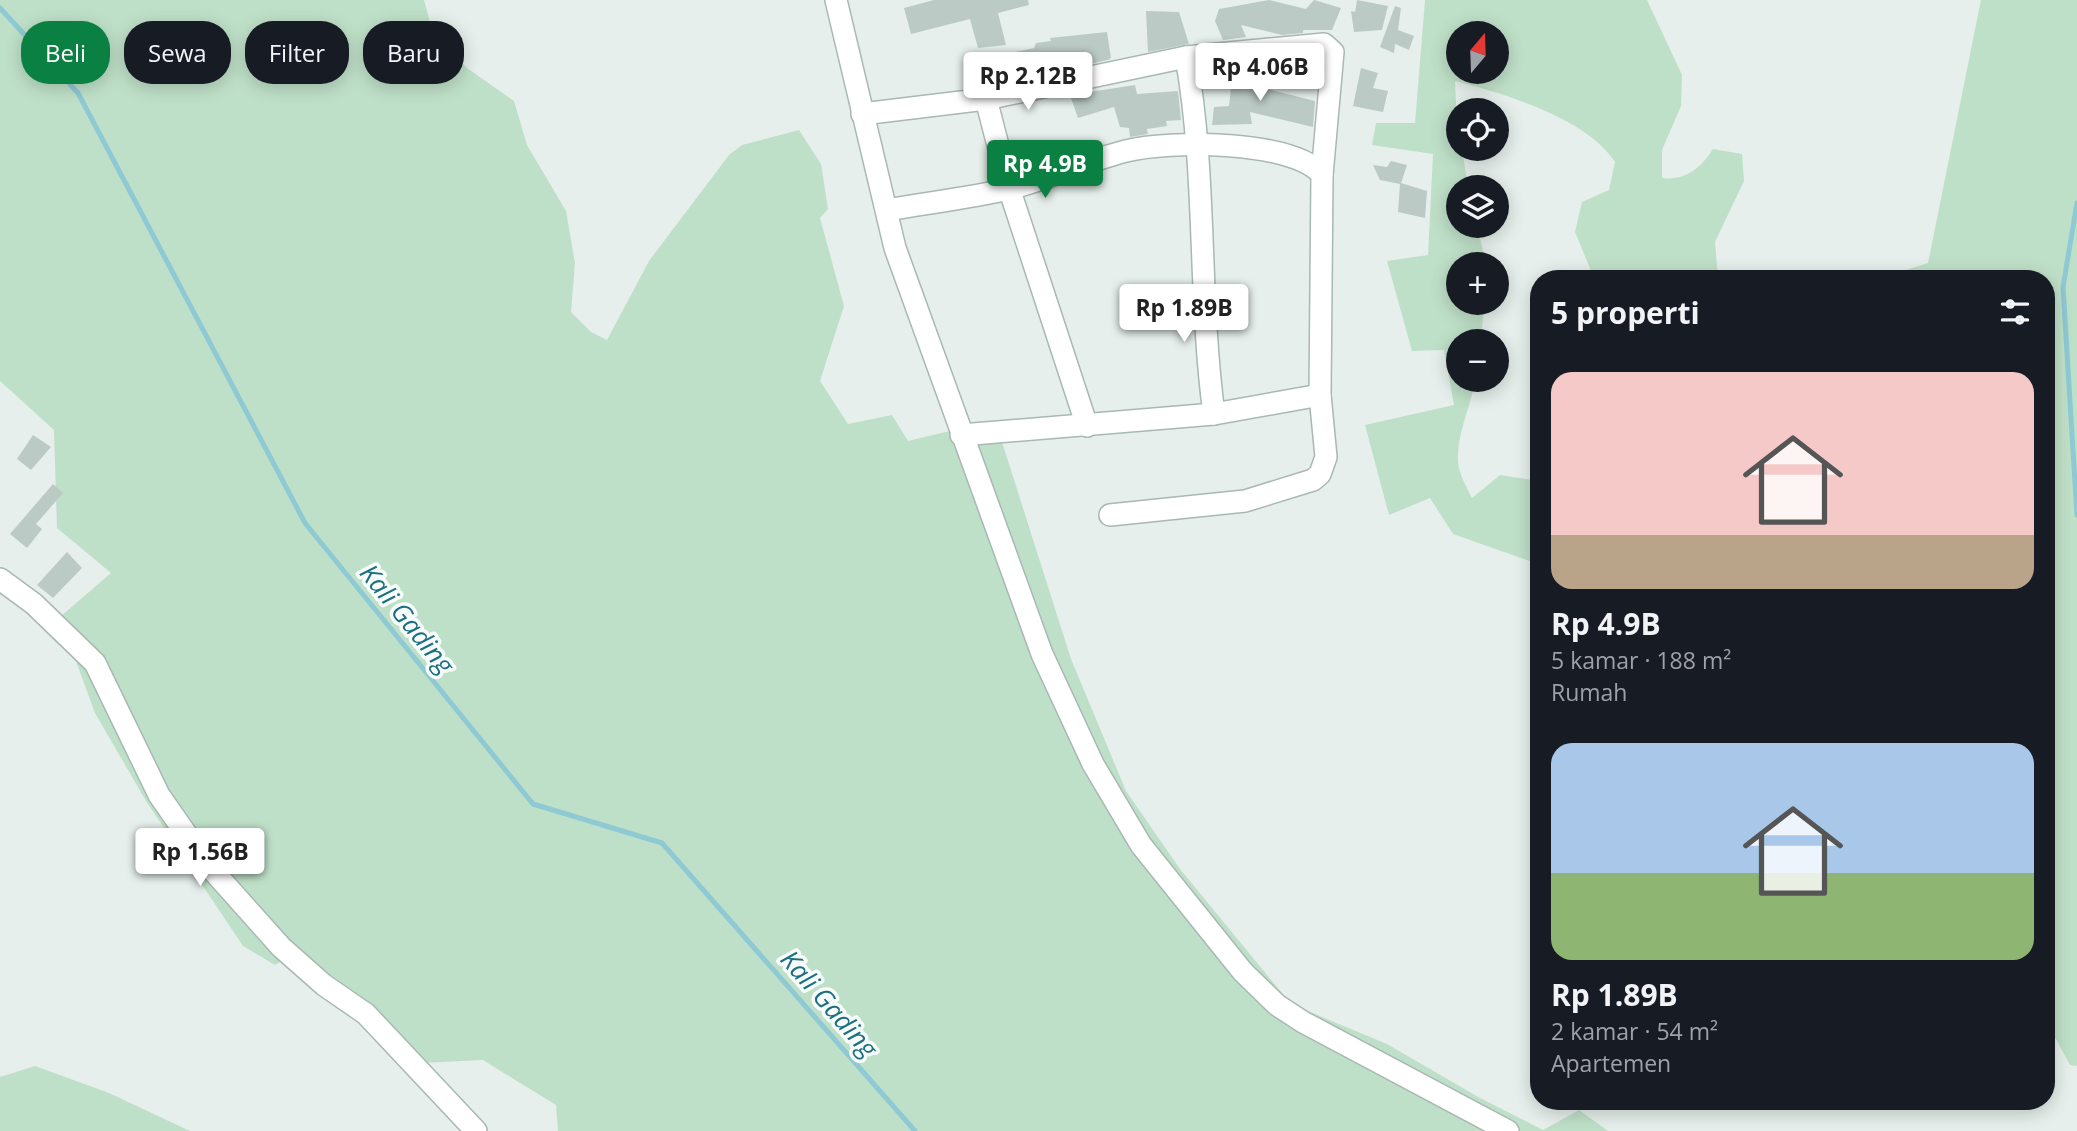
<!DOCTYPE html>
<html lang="id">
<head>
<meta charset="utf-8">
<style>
	body { margin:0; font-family:"Open Sans",sans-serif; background:#242831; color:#f1f3f6; height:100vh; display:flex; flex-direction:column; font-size:26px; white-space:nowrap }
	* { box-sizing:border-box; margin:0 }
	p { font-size:23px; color:#9ea1a6 }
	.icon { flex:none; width:38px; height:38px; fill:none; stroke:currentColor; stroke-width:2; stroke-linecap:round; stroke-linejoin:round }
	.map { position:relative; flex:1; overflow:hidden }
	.sheet { position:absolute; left:1530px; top:270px; width:525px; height:840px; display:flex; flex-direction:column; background:#171b24; border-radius:28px; box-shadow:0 4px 18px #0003 }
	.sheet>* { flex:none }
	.banner { position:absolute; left:21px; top:21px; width:665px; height:63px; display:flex; gap:14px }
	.needle { width:46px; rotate:19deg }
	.tools { position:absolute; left:1446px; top:21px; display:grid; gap:14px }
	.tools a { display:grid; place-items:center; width:63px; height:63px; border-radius:50%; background:#171b24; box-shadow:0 4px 18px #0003; font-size:35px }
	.price { position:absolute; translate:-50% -60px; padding:0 16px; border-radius:7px; background:#fff; color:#222; font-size:23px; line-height:46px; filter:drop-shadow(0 2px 4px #0008) }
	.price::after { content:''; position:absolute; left:50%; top:42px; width:21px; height:16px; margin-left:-10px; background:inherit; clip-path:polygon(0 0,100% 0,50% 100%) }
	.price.selected { background:#0b8043; color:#fff }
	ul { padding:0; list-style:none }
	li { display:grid; align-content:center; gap:14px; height:371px; padding:0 21px }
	li span { display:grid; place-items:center; height:217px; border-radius:21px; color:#555 }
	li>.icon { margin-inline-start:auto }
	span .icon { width:126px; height:126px; fill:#fffc; stroke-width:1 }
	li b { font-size:30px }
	h2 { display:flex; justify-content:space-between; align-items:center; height:84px; padding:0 21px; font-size:30px }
	.pill { padding:0 24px; border-radius:28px; background:#171b24; box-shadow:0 4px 18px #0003; font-size:24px; line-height:63px }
	.pill.selected { background:#0b8043; color:#fff }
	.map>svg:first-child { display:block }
	.green { fill:#bfe0c8; fill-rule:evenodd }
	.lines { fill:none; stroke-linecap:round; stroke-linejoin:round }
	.stream { stroke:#8ec9d4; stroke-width:5 }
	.building { fill:#bbcac4 }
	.minor-casing { stroke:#a8b8b2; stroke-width:24 }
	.minor { stroke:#fff; stroke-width:21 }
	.labels { text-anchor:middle; stroke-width:7; stroke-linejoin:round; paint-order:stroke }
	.water-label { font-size:26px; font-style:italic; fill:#1c6f80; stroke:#f7fbf9 }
</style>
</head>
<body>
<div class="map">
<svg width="2077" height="1131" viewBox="0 0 2077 1131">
	<rect width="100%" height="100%" fill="#e6efeb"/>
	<g class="green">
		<polygon points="0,0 424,0 431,26 440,41 467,68 514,101 527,145 566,211 575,263 571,312 591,332 607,340 649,261 729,155 742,145 799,130 821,164 828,209 820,218 844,306 820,381 848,424 892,415 908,441 995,420 1071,659 1126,791 1180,869 1291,1004 1387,1044 1480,1098 1543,1130 1579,1110 1608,1131 558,1131 556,1105 483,1060 421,1063 353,992 299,951 275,965 243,946 146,801 95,713 77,664 79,639 60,617 111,573 57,528 54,430 0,381"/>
		<path d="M1425 0H1647L1682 75 1681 106 1662 150V178C1685 181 1701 168 1713 149L1742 154 1744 181 1715 242 1718 278H1594L1575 232 1582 202 1609 190 1615 162C1588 119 1503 93 1455 81L1458 149H1462L1468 187H1458V226H1477L1486 263 1458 264V303H1484L1481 341H1458V380H1475C1471 407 1457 432 1458 461 1458 472 1467 488 1472 498L1500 475 1538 481V564L1453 534 1430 498 1389 515 1365 425 1454 405 1444 350 1412 351 1387 261 1428 255 1433 154 1372 145 1376 123H1415ZM1458 33H1496V72H1458Z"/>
		<polygon points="1981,0 2077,0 2077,1066 2070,1065 2046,1021 2046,278 1880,278 1928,263"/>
		<polygon points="35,1066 109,1093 190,1131 0,1131 0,1077"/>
	</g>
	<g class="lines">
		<g class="stream">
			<polyline points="0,8 78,93 305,523 533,804 662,843 915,1131"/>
			<polyline points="2077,203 2063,287 2077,515"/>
		</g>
	</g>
	<g class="building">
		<polygon points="934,0 1028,0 1029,5 998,13 1006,45 978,48 970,19 911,34 904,8"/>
		<polygon points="1269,0 1306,9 1314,0 1341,8 1332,30 1303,30 1303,33 1282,35 1241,25 1246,37 1223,40 1215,21 1219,9"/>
		<polygon points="1357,0 1388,6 1382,30 1354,32 1351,11 1355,12"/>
		<polygon points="1395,6 1401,8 1398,30 1414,36 1409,50 1395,44 1394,53 1380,47"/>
		<polygon points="1146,11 1179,12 1189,44 1148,52"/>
		<polygon points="1107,32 1111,58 1108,60 1021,78 1020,74 1013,76 1006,54 1034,48 1036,43 1051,41 1050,38"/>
		<polygon points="1246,65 1251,85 1315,101 1313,127 1250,112 1252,124 1212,125 1214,107 1229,106 1233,70 1215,72 1214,68"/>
		<polygon points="1361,68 1378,73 1373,88 1388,91 1383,112 1353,106"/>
		<polygon points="1135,85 1137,94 1178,91 1181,120 1166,121 1167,126 1147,129 1148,134 1130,137 1129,128 1120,127 1114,107 1078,118 1070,95"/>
		<polygon points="1391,161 1407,165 1401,183 1427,191 1425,218 1398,212 1400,184 1380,180 1373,165 1387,167"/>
		<polygon points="33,435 51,447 31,470 17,459"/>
		<polygon points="53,484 63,493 36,524 42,529 27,548 10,534"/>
		<polygon points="67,552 82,568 53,598 37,585"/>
	</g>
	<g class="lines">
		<defs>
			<g id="minor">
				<polyline points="836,0 895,248 1042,654 1093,764 1141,845 1243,972 1277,1005 1303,1022 1508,1131"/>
				<polyline points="986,99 1009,188 1087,426"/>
				<polyline points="862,114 986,99 1186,57 1324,44 1333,52 1322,175"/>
				<path d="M887 210C927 203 969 198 1009 189 1049 179 1086 161 1126 151 1168 140 1295 140 1322 175L1320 395 1326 457 1320 474 1313 480 1245 501 1110 515"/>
				<polyline points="1214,414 1320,395"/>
				<path d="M961 435 1214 414C1198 295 1207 174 1186 57"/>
				<polyline points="0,579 34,604 95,663 159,795 207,864 281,947 324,985 366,1014 476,1131"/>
			</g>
		</defs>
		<use href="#minor" class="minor-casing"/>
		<use href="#minor" class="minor"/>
	</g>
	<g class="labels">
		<g class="water-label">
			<text transform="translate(407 619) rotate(51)" y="9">Kali Gading</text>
			<text transform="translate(829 1004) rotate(49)" y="9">Kali Gading</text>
		</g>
	</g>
</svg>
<div class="tools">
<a><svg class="needle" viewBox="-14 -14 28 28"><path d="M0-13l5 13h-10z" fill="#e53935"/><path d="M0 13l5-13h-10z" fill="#9ea1a6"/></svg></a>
<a><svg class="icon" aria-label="locate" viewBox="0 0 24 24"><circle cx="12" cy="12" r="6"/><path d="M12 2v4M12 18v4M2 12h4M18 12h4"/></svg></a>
<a><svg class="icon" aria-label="layers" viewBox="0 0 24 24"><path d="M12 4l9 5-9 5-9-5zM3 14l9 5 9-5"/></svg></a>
<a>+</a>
<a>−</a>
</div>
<b class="price" style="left:1260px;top:103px">Rp 4.06B</b>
<b class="price" style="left:1028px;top:112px">Rp 2.12B</b>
<b class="price selected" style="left:1045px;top:200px">Rp 4.9B</b>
<b class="price" style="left:1184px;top:344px">Rp 1.89B</b>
<b class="price" style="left:200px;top:888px">Rp 1.56B</b>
<div class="banner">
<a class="pill selected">Beli</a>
<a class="pill">Sewa</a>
<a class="pill">Filter</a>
<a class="pill">Baru</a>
</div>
<section class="sheet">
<h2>5 properti<svg class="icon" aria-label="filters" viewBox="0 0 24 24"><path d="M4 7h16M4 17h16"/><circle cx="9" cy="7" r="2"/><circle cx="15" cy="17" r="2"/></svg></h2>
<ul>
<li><span style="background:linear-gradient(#f6c9c9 75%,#b9a48a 0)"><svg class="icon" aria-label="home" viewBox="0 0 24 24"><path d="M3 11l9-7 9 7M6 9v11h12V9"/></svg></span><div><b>Rp 4.9B</b><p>5 kamar · 188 m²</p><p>Rumah</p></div></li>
<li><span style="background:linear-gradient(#a9c7e8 60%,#8fb573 0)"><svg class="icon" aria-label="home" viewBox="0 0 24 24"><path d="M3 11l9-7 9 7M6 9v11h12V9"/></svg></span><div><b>Rp 1.89B</b><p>2 kamar · 54 m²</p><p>Apartemen</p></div></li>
</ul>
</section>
</div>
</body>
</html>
